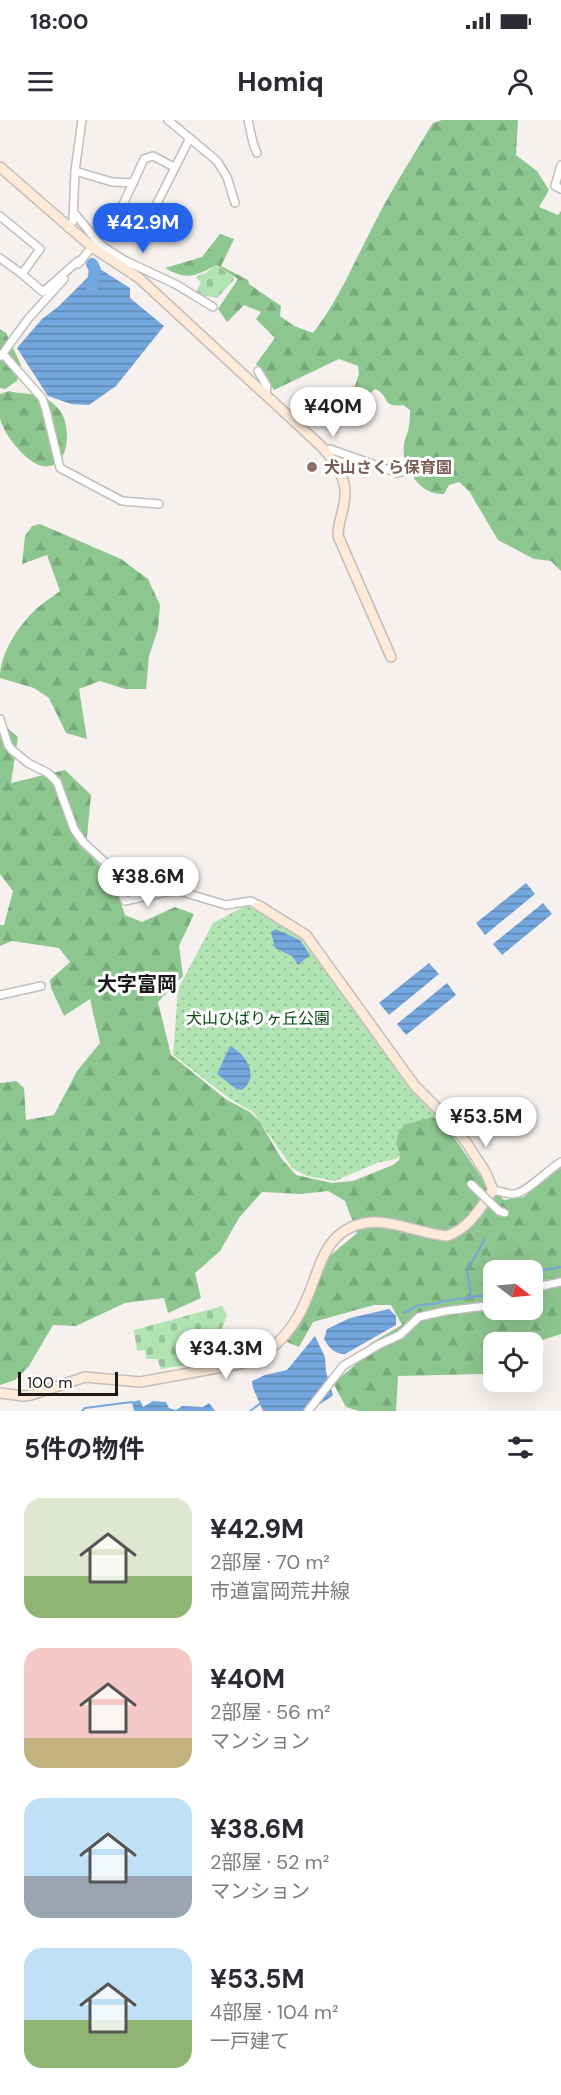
<!DOCTYPE html>
<html lang="ja">
<head>
<meta charset="utf-8">
<style>
	body { margin:0; font-family:"DM Sans","Noto Sans JP",sans-serif; background:#f2f2f3; color:#2b2b33; height:100vh; display:flex; flex-direction:column; font-size:22px; white-space:nowrap }
	* { box-sizing:border-box; margin:0 }
	p { font-size:20px; color:#7c7c81 }
	.icon { flex:none; width:33px; height:33px; fill:none; stroke:currentColor; stroke-width:2; stroke-linecap:round; stroke-linejoin:round }
	.map { position:relative; height:1291px; overflow:hidden }
	.panel { display:flex; flex-direction:column; background:#fff; flex:1 }
	.panel>* { flex:none }
	.needle { width:39px; rotate:106deg }
	.controls { position:absolute; left:483px; top:1140px; display:grid; gap:12px }
	.controls a { display:grid; place-items:center; width:60px; height:60px; border-radius:12px; background:#fff; box-shadow:0 6px 24px #0002; font-size:30px }
	.scale { position:absolute; left:18px; bottom:15px; width:100px; box-sizing:border-box; padding-left:6px; border:3px solid #1c1a19; border-top:0; font-size:16px; line-height:21px; white-space:nowrap; color:#1c1a19; -webkit-text-stroke:4px #fff; paint-order:stroke }
	.price { position:absolute; translate:-50% -51px; padding:0 14px; border-radius:21px; background:#fff; color:#222; font-size:20px; line-height:39px; filter:drop-shadow(0 2px 3px #0008) }
	.price::after { content:''; position:absolute; left:50%; top:36px; width:18px; height:14px; margin-left:-9px; background:inherit; clip-path:polygon(0 0,100% 0,50% 100%) }
	.price.active { background:#2563eb; color:#fff }
	ul { padding:0; list-style:none }
	li { display:flex; align-items:center; gap:18px; height:150px; padding:0 24px }
	li span { display:grid; place-items:center; flex:none; width:168px; height:120px; border-radius:18px; color:#555 }
	li>.icon { margin-inline-start:auto }
	span .icon { width:72px; height:72px; fill:#fffc; stroke-width:1 }
	li b { font-size:26px }
	h2 { display:flex; justify-content:space-between; align-items:center; height:72px; padding:0 24px; font-size:26px }
	.status { display:flex; justify-content:space-between; align-items:center; height:42px; padding:0 30px; background:#fff; direction:ltr }
	.status svg { height:16px; fill:currentColor }
	header { display:flex; justify-content:space-between; align-items:center; height:78px; padding:0 24px; background:#fff; font-size:27px; font-weight:800 }
	.map>svg:first-child { display:block }
	.grass { fill:url(#grass-dots) }
	.forest { fill:url(#forest-firs); fill-rule:evenodd }
	.cemetery { fill:url(#cemetery-stones) }
	.water { fill:url(#water-rules) }
	.lines { fill:none; stroke-linecap:round; stroke-linejoin:round }
	.stream { stroke:#74a7dd; stroke-width:2 }
	.river { stroke:#74a7dd; stroke-width:12 }
	.street-casing { stroke:#c3bebc; stroke-width:10 }
	.secondary-casing { stroke:#c3bebc; stroke-width:12 }
	.street { stroke:#fff; stroke-width:7 }
	.secondary { stroke:#fdead9; stroke-width:9 }
	.street-bridge-casing { stroke:#c3bebc; stroke-width:10; stroke-linecap:butt }
	.street-bridge { stroke:#fff; stroke-width:7 }
	.education-dot { fill:#8d6e63; stroke:#fff; stroke-width:2 }
	.labels { text-anchor:middle; stroke-width:6; stroke-linejoin:round; paint-order:stroke }
	.education-label { font-size:16px; font-weight:bold; fill:#785e54; stroke:#fff; text-anchor:start }
	.park-label { font-size:16px; fill:#094713; stroke:#fff }
	.quarter-label { font-size:20px; font-weight:bold; fill:#1c1a19; stroke:#fff }
</style>
</head>
<body>
<div class="status"><b>18:00</b><svg viewBox="0 0 49 12"><path d="M0 12V9h3v3zM5 12V6h3v6zM10 12V3h3v9zM15 12V0h3v12zM26 1h20v11H26zM47 4h2v5h-2z"/></svg></div>
<header><svg class="icon" aria-label="menu" viewBox="0 0 24 24"><path d="M4 6h16M4 12h16M4 18h16"/></svg>Homiq<svg class="icon" aria-label="person" viewBox="0 0 24 24"><circle cx="12" cy="8" r="4"/><path d="M4 21q1-7 8-7t8 7"/></svg></header>
<div class="map">
<svg width="561" height="1291" viewBox="0 0 561 1291">
	<defs>
		<pattern id="grass-dots" width="8" height="8" patternUnits="userSpaceOnUse" patternTransform="scale(1.5)"><rect width="8" height="8" fill="#b2e3b3"/><path d="M2 2h.1M6 6h.1" fill="none" stroke="#98c299" stroke-width="1.8" stroke-linecap="round"/></pattern>
		<pattern id="forest-firs" width="22" height="20" patternUnits="userSpaceOnUse" patternTransform="scale(1.5)"><rect width="22" height="20" fill="#8ec68f"/><path d="M5 1l3.5 6h-7zM16 11l3.5 6h-7z" fill="#7aaa7b"/></pattern>
		<pattern id="cemetery-stones" width="16" height="16" patternUnits="userSpaceOnUse" patternTransform="scale(1.5)"><rect width="16" height="16" fill="#b2e3b3"/><path d="M2 7V4a2 2 0 0 1 4 0v3zM10 15v-3a2 2 0 0 1 4 0v3z" fill="#98c299"/></pattern>
		<pattern id="water-rules" width="6" height="5" patternUnits="userSpaceOnUse" patternTransform="scale(1.5)"><rect width="6" height="5" fill="#74a7dd"/><path d="M0 2.5h6" fill="none" stroke="#5e87b2"/></pattern>
	</defs>
	<rect width="100%" height="100%" fill="#f6f1ee"/>
	<polygon class="grass" points="247,785 287,807 304,820 409,967 436,996 396,1039 377,1043 335,1061 307,1056 293,1049 253,992 230,979 173,935 178,869 213,803"/>
	<g class="forest">
		<path d="M442 0H518L516 35 537 51 549 70 539 87 558 95 561 91V451L551 441 534 439 498 420 469 371 459 362 449 365 444 374C420 376 401 346 404 324 405 317 409 311 409 305 410 300 410 295 410 290L403 285C381 288 390 275 375 269L369 274 360 287 354 288 349 283 359 254 358 246 339 239 274 270 256 244 275 218 256 199 261 192 244 185 227 202 218 189 238 159 216 145C195 157 186 160 165 148L202 137 220 114 234 119 221 146 248 160 249 164 281 186 280 196 294 206 313 213C337 182 352 147 370 112 388 75 411 39 433 3Z"/>
		<polygon points="0,209 6,213 21,245 17,261 5,269 0,268"/>
		<path d="M9 271C20 274 35 273 45 278 52 282 58 287 62 294 70 308 70 342 50 346 31 351 3 314 0 298 0 291 0 282 0 274Z"/>
		<path d="M40 404 121 439 148 459 160 485 158 509 149 536 146 569H125L100 561 79 569 87 619 66 613 49 578 34 568 0 558C0 534 17 508 34 491 41 484 51 478 60 471L47 435 22 444 25 416 32 406Z"/>
		<path d="M0 602 18 617 11 663 65 650 91 675 86 727 115 766 125 795 142 802 175 787 194 794 179 826 183 856 158 882 171 935 227 980 250 992 260 1002 281 1038 296 1055 332 1063 353 1061 393 1045 399 1040 400 1033 396 1024 398 1014 404 1005 432 997 444 1003 484 1061 504 1080 524 1077 544 1058 561 1048V1214L533 1223 494 1222 493 1247 483 1254 398 1256 396 1291H359L346 1287 333 1263 354 1246 371 1223 402 1205 391 1185H374L313 1202 299 1227 287 1222 307 1190 326 1139 357 1113 345 1081 328 1071 301 1074 262 1072 239 1098 220 1131 195 1153 201 1178 168 1193 164 1178 125 1183 76 1206 53 1205 29 1246 15 1260 0 1265V963L16 961 24 968 26 1000 54 995 77 951 100 923 90 879 64 896 51 868 50 860 70 842 59 828 12 821 0 826V805H4L13 771 0 754ZM494 1150H532V1190H494Z"/>
	</g>
	<g class="cemetery">
		<polygon points="216,145 234,157 234,160 217,178 207,176 203,179 198,176 196,172 201,162 196,158 198,155 204,154"/>
		<polygon points="222,1186 227,1195 214,1228 217,1240 161,1249 157,1239 146,1239 145,1230 137,1231 134,1210"/>
	</g>
	<g class="water">
		<polygon points="100,149 130,168 130,178 164,206 116,266 89,285 71,284 48,276 17,228 42,199 59,186 95,150"/>
		<polygon points="526,763 535,774 485,815 476,803"/>
		<polygon points="543,783 552,794 502,835 493,824"/>
		<polygon points="275,809 300,820 310,835 298,845 292,836 275,828 271,812"/>
		<polygon points="429,843 439,854 389,895 379,883"/>
		<polygon points="447,863 456,875 406,915 397,904"/>
		<path d="M230 926C246 934 260 956 242 970L235 968 217 954Z"/>
		<path d="M389 1189 396 1196V1205L345 1234C335 1234 329 1228 324 1219L327 1209 350 1198Z"/>
		<polygon points="315,1216 325,1237 326,1252 333,1275 331,1277 309,1291 263,1291 253,1268 252,1261 265,1255 287,1250"/>
		<polygon points="140,1280 143,1287 153,1281 166,1282 169,1288 176,1290 182,1286 203,1287 209,1283 215,1291 134,1291 132,1282"/>
	</g>
	<g class="lines">
		<g class="stream">
			<polyline points="532,1155 544,1150 561,1147"/>
			<polyline points="471,1177 467,1150 485,1119"/>
			<polyline points="404,1193 419,1185 434,1184 444,1181 494,1174"/>
			<polyline points="82,1291 85,1288 132,1282 134,1284"/>
			<polyline points="250,1291 261,1283"/>
		</g>
		<polyline class="river" points="92,167 95,150 92,144"/>
		<defs>
			<g id="street">
				<polyline points="168,0 217,41 227,57 235,83"/>
				<polyline points="248,0 253,23 257,33"/>
				<polyline points="561,45 555,66 561,69"/>
				<path d="M174 47 153 36 144 39 120 91C127 99 134 109 146 105L190 18"/>
				<polyline points="75,51 112,62 133,63"/>
				<polyline points="73,95 76,95 97,121 105,128 124,140 177,165 213,187"/>
				<polyline points="0,96 40,129 22,154 43,172 78,141 81,141"/>
				<polyline points="68,108 73,101 75,51 82,0"/>
				<polyline points="0,138 22,154"/>
				<polyline points="78,144 92,127"/>
				<polyline points="3,234 42,278 46,290 60,348 122,381 159,384"/>
				<polyline points="1,236 28,199 64,159"/>
				<polyline points="258,251 267,266 266,274"/>
				<polyline points="326,332 330,329 398,353 405,351"/>
				<polyline points="0,599 8,625 12,630 28,643 48,653 57,662 74,709 83,722 107,744 125,781 166,772 179,771 226,785 251,781 258,785"/>
				<polyline points="0,875 41,866"/>
				<path d="M493 1070C500 1071 506 1074 513 1074 526 1074 547 1050 561 1042"/>
				<polyline points="532,1168 561,1162"/>
				<polyline points="308,1291 343,1246 380,1224 400,1215 419,1197 445,1191 494,1185"/>
			</g>
			<g id="secondary">
				<path d="M0 47 92 127 139 158 322 327C336 343 349 361 344 383 342 397 338 402 338 416L391 537"/>
				<path d="M0 1273 23 1276 31 1275 85 1257 140 1262 240 1244C268 1237 291 1213 303 1187 321 1151 322 1104 375 1102 397 1102 423 1114 447 1116 470 1108 480 1088 493 1070L486 1053 468 1025 451 1002 415 966 306 815 258 785"/>
			</g>
		</defs>
		<use href="#street" class="street-casing"/>
		<use href="#secondary" class="secondary-casing"/>
		<use href="#street" class="street"/>
		<use href="#secondary" class="secondary"/>
		<defs>
			<polyline id="street-bridge" points="471,1064 499,1091 505,1093"/>
		</defs>
		<use href="#street-bridge" class="street-bridge-casing"/>
		<use href="#street-bridge" class="street-bridge"/>
	</g>
	<circle class="education-dot" cx="312" cy="347" r="6"/>
	<g class="labels">
		<g class="education-label">
			<text x="324" y="353">犬山さくら保育園</text>
		</g>
		<g class="park-label">
			<text x="258" y="904">犬山ひばりヶ丘公園</text>
		</g>
		<g class="quarter-label">
			<text x="137" y="871">大字富岡</text>
		</g>
	</g>
</svg>
<div class="controls">
<a><svg class="needle" viewBox="-14 -14 28 28"><path d="M0-13l5 13h-10z" fill="#e53935"/><path d="M0 13l5-13h-10z" fill="#7c7c81"/></svg></a>
<a><svg class="icon" aria-label="locate" viewBox="0 0 24 24"><circle cx="12" cy="12" r="6"/><path d="M12 2v4M12 18v4M2 12h4M18 12h4"/></svg></a>
</div>
<div class="scale">100 m</div>
<b class="price active" style="left:143px;top:134px">¥42.9M</b>
<b class="price" style="left:333px;top:318px">¥40M</b>
<b class="price" style="left:148px;top:788px">¥38.6M</b>
<b class="price" style="left:486px;top:1028px">¥53.5M</b>
<b class="price" style="left:226px;top:1260px">¥34.3M</b>
</div>
<section class="panel">
<h2>5件の物件<svg class="icon" aria-label="filters" viewBox="0 0 24 24"><path d="M4 7h16M4 17h16"/><circle cx="9" cy="7" r="2"/><circle cx="15" cy="17" r="2"/></svg></h2>
<ul>
<li><span style="background:linear-gradient(#dfe7d0 65%,#8fb573 0)"><svg class="icon" aria-label="home" viewBox="0 0 24 24"><path d="M3 11l9-7 9 7M6 9v11h12V9"/></svg></span><div><b>¥42.9M</b><p>2部屋 · 70 m²</p><p>市道富岡荒井線</p></div></li>
<li><span style="background:linear-gradient(#f6c9c9 75%,#c2b280 0)"><svg class="icon" aria-label="home" viewBox="0 0 24 24"><path d="M3 11l9-7 9 7M6 9v11h12V9"/></svg></span><div><b>¥40M</b><p>2部屋 · 56 m²</p><p>マンション</p></div></li>
<li><span style="background:linear-gradient(#bfe0f5 65%,#9aa5b1 0)"><svg class="icon" aria-label="home" viewBox="0 0 24 24"><path d="M3 11l9-7 9 7M6 9v11h12V9"/></svg></span><div><b>¥38.6M</b><p>2部屋 · 52 m²</p><p>マンション</p></div></li>
<li><span style="background:linear-gradient(#bfe0f5 60%,#8fb573 0)"><svg class="icon" aria-label="home" viewBox="0 0 24 24"><path d="M3 11l9-7 9 7M6 9v11h12V9"/></svg></span><div><b>¥53.5M</b><p>4部屋 · 104 m²</p><p>一戸建て</p></div></li>
</ul>
</section>
</body>
</html>
